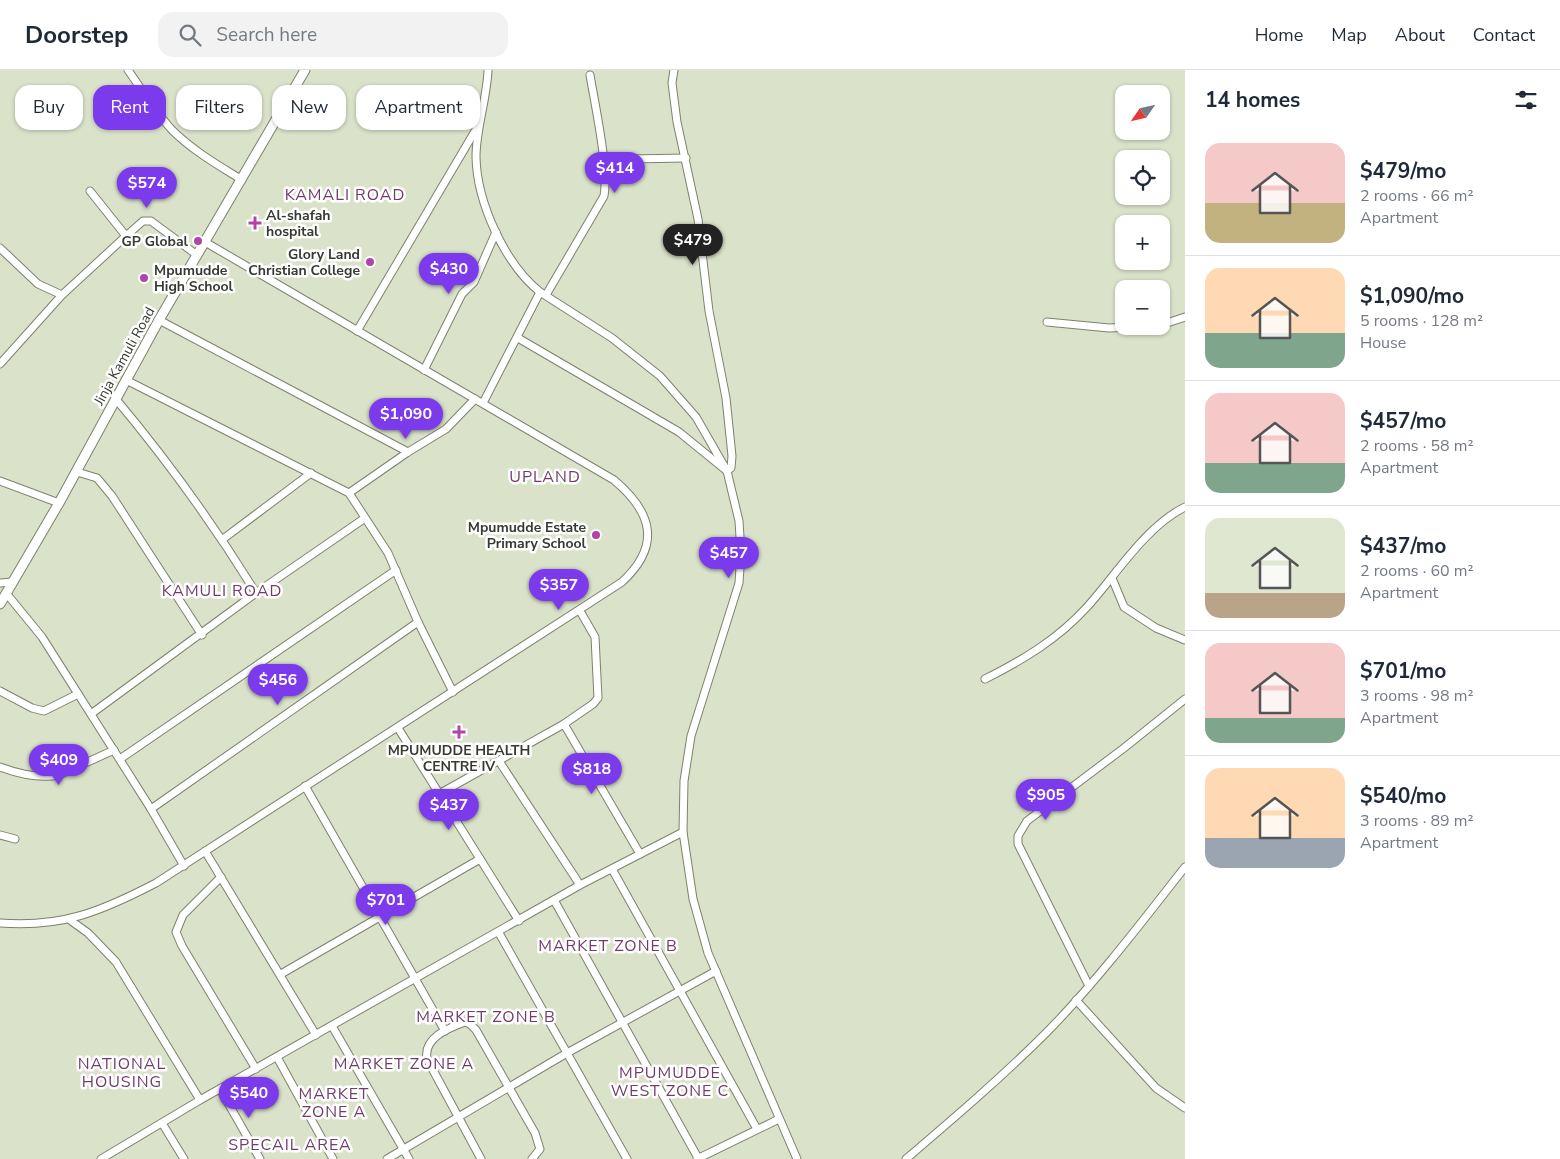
<!DOCTYPE html>
<html lang="en">
<head>
<meta charset="utf-8">
<style>
	body { margin:0; font-family:"Nunito Sans",sans-serif; background:#f2f2f3; color:#1f2937; height:100vh; display:flex; flex-direction:column; font-size:19px; white-space:nowrap }
	* { box-sizing:border-box; margin:0 }
	p { font-size:16px; color:#747a83 }
	.icon { flex:none; width:28px; height:28px; fill:none; stroke:currentColor; stroke-width:2; stroke-linecap:round; stroke-linejoin:round }
	.map { position:relative; flex:1; overflow:hidden }
	.details { display:flex; flex-direction:column; background:#fff; width:375px }
	.details>* { flex:none }
	.hud { position:absolute; left:15px; top:15px; width:475px; height:45px; display:flex; gap:10px }
	.needle { width:32px; rotate:236deg }
	.buttons { position:absolute; left:1115px; top:15px; display:grid; gap:10px }
	.buttons a { display:grid; place-items:center; width:55px; height:55px; border-radius:10px; background:#fff; box-shadow:0 1px 4px #0004; font-size:25px }
	.price { position:absolute; translate:-50% -42px; padding:0 11px; border-radius:18px; background:#7c3aed; color:#fff; font-size:16px; line-height:32px; filter:drop-shadow(0 1px 2px #0008) }
	.price::after { content:''; position:absolute; left:50%; top:30px; width:15px; height:11px; margin-left:-8px; background:inherit; clip-path:polygon(0 0,100% 0,50% 100%) }
	.price.on { background:#222; color:#fff }
	ul { padding:0; list-style:none }
	li { display:flex; align-items:center; gap:15px; height:125px; padding:0 20px }
	li+li { border-top:1px solid #e0e1e3 }
	li span { display:grid; place-items:center; flex:none; width:140px; height:100px; border-radius:15px; color:#555 }
	li>.icon { margin-inline-start:auto }
	span .icon { width:60px; height:60px; fill:#fffc; stroke-width:1 }
	li b { font-size:21px }
	h2 { display:flex; justify-content:space-between; align-items:center; height:60px; padding:0 20px; font-size:21px }
	.chip { padding:0 18px; border-radius:15px; background:#fff; box-shadow:0 1px 4px #0004; font-size:18px; line-height:45px }
	.chip.on { background:#7c3aed; color:#fff }
	header { display:flex; align-items:center; gap:30px; box-sizing:border-box; height:70px; padding:0 25px; background:#fff; border-bottom:1px solid #e0e1e3 }
	header strong { font-size:24px }
	nav { display:flex; gap:28px; margin-inline-start:auto; font-size:18px }
	.search { width:350px; height:45px; background:#f2f2f3; display:flex; align-items:center; gap:12px; box-sizing:border-box; padding:0 18px; border-radius:15px; color:#747a83; font-size:19px }
	main { display:flex; flex:1; min-height:0 }
	.map>svg:first-child { display:block }
	.lines { fill:none; stroke-linecap:round; stroke-linejoin:round }
	.minor-casing { stroke:#7b836c; stroke-width:9 }
	.major-casing { stroke:#7b836c; stroke-width:11 }
	.minor { stroke:#fff; stroke-width:7 }
	.major { stroke:#fff; stroke-width:9 }
	.poi-dot { fill:#b144a4; stroke:#fff; stroke-width:2 }
	.labels { text-anchor:middle; stroke-width:5; stroke-linejoin:round; paint-order:stroke }
	.poi-label { font-size:14px; font-weight:bold; fill:#373a31; stroke:#fff; text-anchor:end }
	.street-label { font-size:14px; fill:#373a31; stroke:#fff }
	.quarter-label { font-size:16px; letter-spacing:1px; fill:#723b6a; stroke:#fff }
</style>
</head>
<body>
<header>
<strong>Doorstep</strong>
<div class="search"><svg class="icon" aria-label="search" viewBox="0 0 24 24"><circle cx="10" cy="10" r="6"/><path d="M15 15l6 6"/></svg>Search here</div>
<nav><a>Home</a><a>Map</a><a>About</a><a>Contact</a></nav>
</header>
<main>
<div class="map">
<svg width="1185" height="1089" viewBox="0 0 1185 1089">
	<rect width="100%" height="100%" fill="#dae2ca"/>
	<g class="lines">
		<defs>
			<g id="minor">
				<path d="M128 0C142 20 155 41 172 60 192 80 218 95 242 110"/>
				<path d="M488 0C487 29 476 58 476 87 477 133 505 194 540 222L612 268 660 306 696 347 727 401 739 451 741 483 739 513 691 666 684 711 683 762 693 829 708 883 797 1089"/>
				<polyline points="603,94 629,89 686,88"/>
				<polyline points="90,121 126,166 143,151 151,151 197,185"/>
				<polyline points="0,178 38,214 62,225 126,166"/>
				<path d="M546 225 604 126C609 99 595 35 590 5"/>
				<polyline points="159,250 408,382"/>
				<polyline points="1047,252 1109,258 1155,256"/>
				<polyline points="1161,255 1185,247"/>
				<polyline points="357,261 478,56"/>
				<polyline points="518,268 679,362 727,401 731,398 732,386 726,328 709,241 698,149 677,52 672,13 674,0"/>
				<polyline points="0,294 62,225"/>
				<polyline points="424,300 462,224 474,212 496,162"/>
				<polyline points="126,310 349,423 388,483 418,552 453,622"/>
				<path d="M115 328C167 390 214 455 256 523"/>
				<polyline points="483,333 540,222"/>
				<polyline points="77,402 97,408 112,426 202,565"/>
				<polyline points="0,411 59,433"/>
				<polyline points="349,423 408,382 446,359 475,329"/>
				<polyline points="223,469 311,403"/>
				<polyline points="1112,508 1124,537 1156,558 1185,570"/>
				<polyline points="0,513 12,512"/>
				<polyline points="6,523 42,567 151,739 184,796"/>
				<path d="M985 609C1023 590 1058 569 1087 537 1116 505 1146 456 1185 437"/>
				<polyline points="0,621 32,638 44,641 78,624"/>
				<polyline points="91,644 256,523 365,448"/>
				<polyline points="564,654 640,784"/>
				<polyline points="398,658 519,851"/>
				<polyline points="120,689 396,500"/>
				<polyline points="499,691 580,815"/>
				<path d="M0 697C19 704 39 709 59 705L114 680"/>
				<polyline points="305,716 445,961"/>
				<polyline points="439,724 564,654 593,634 598,628 595,567 580,541"/>
				<polyline points="151,739 418,552"/>
				<polyline points="0,765 15,769"/>
				<polyline points="205,781 316,965"/>
				<polyline points="612,799 757,1059"/>
				<polyline points="221,807 183,845 176,862 182,876 256,999"/>
				<polyline points="554,830 698,1088"/>
				<polyline points="70,850 88,863 116,892 200,1030"/>
				<path d="M0 853C62 858 102 841 156 813L622 512C662 475 652 442 614 410L205 172"/>
				<polyline points="499,863 627,1089"/>
				<polyline points="281,904 480,789"/>
				<polyline points="1089,916 1018,774 1018,766 1027,751 1124,678 1185,629"/>
				<polyline points="1076,930 1156,1018 1185,1038"/>
				<polyline points="332,956 409,1089"/>
				<polyline points="277,987 333,1089"/>
				<polyline points="220,1019 260,1089"/>
				<polyline points="162,1053 184,1089"/>
				<polyline points="101,1089 200,1030 580,815 683,762"/>
				<polyline points="387,1089 567,983 716,901"/>
				<path d="M481 1089 427 989C423 968 448 958 465 952L470 954 476 960 535 1063 540 1079 532 1089"/>
				<polyline points="697,1089 779,1049"/>
				<path d="M906 1089C954 1048 1002 1007 1047 962 1097 911 1141 853 1185 797"/>
			</g>
			<polyline id="major" points="0,534 59,433 159,250 305,0"/>
		</defs>
		<use href="#minor" class="minor-casing"/>
		<use href="#major" class="major-casing"/>
		<use href="#minor" class="minor"/>
		<use href="#major" class="major"/>
	</g>
	<g class="poi-dot">
		<path d="M252.5 145.5h5v5h5v5h-5v5h-5v-5h-5v-5h5z"/>
		<circle cx="198" cy="171" r="5"/>
		<circle cx="370" cy="192" r="5"/>
		<circle cx="144" cy="208" r="5"/>
		<circle cx="596" cy="465" r="5"/>
		<path d="M456.5 654.5h5v5h5v5h-5v5h-5v-5h-5v-5h5z"/>
	</g>
	<g class="labels">
		<g class="poi-label">
			<text x="266" y="150" text-anchor="start">Al-shafah<tspan x="266" dy="16">hospital</tspan></text>
			<text x="188" y="176">GP Global</text>
			<text x="360" y="189">Glory Land<tspan x="360" dy="16">Christian College</tspan></text>
			<text x="154" y="205" text-anchor="start">Mpumudde<tspan x="154" dy="16">High School</tspan></text>
			<text x="586" y="462">Mpumudde Estate<tspan x="586" dy="16">Primary School</tspan></text>
			<text x="459" y="685" text-anchor="middle">MPUMUDDE HEALTH<tspan x="459" dy="16">CENTRE IV</tspan></text>
		</g>
		<g class="street-label">
			<text transform="translate(124 286) rotate(-61)" y="5">Jinja Kamuli Road</text>
		</g>
		<g class="quarter-label">
			<text x="345" y="130">KAMALI ROAD</text>
			<text x="545" y="412">UPLAND</text>
			<text x="222" y="526">KAMULI ROAD</text>
			<text x="608" y="881">MARKET ZONE B</text>
			<text x="486" y="952">MARKET ZONE B</text>
			<text x="122" y="999">NATIONAL<tspan x="122" dy="18">HOUSING</tspan></text>
			<text x="404" y="999">MARKET ZONE A</text>
			<text x="670" y="1008">MPUMUDDE<tspan x="670" dy="18">WEST ZONE C</tspan></text>
			<text x="334" y="1029">MARKET<tspan x="334" dy="18">ZONE A</tspan></text>
			<text x="290" y="1080">SPECAIL AREA</text>
		</g>
	</g>
</svg>
<div class="buttons">
<a><svg class="needle" viewBox="-14 -14 28 28"><path d="M0-13l5 13h-10z" fill="#e53935"/><path d="M0 13l5-13h-10z" fill="#747a83"/></svg></a>
<a><svg class="icon" aria-label="locate" viewBox="0 0 24 24"><circle cx="12" cy="12" r="6"/><path d="M12 2v4M12 18v4M2 12h4M18 12h4"/></svg></a>
<a>+</a>
<a>−</a>
</div>
<b class="price" style="left:615px;top:124px">$414</b>
<b class="price" style="left:147px;top:139px">$574</b>
<b class="price on" style="left:693px;top:196px">$479</b>
<b class="price" style="left:449px;top:225px">$430</b>
<b class="price" style="left:406px;top:370px">$1,090</b>
<b class="price" style="left:729px;top:509px">$457</b>
<b class="price" style="left:559px;top:541px">$357</b>
<b class="price" style="left:278px;top:636px">$456</b>
<b class="price" style="left:59px;top:716px">$409</b>
<b class="price" style="left:592px;top:725px">$818</b>
<b class="price" style="left:1046px;top:751px">$905</b>
<b class="price" style="left:449px;top:761px">$437</b>
<b class="price" style="left:386px;top:856px">$701</b>
<b class="price" style="left:249px;top:1049px">$540</b>
<div class="hud">
<a class="chip">Buy</a>
<a class="chip on">Rent</a>
<a class="chip">Filters</a>
<a class="chip">New</a>
<a class="chip">Apartment</a>
</div>
</div>
<section class="details">
<h2>14 homes<svg class="icon" aria-label="filters" viewBox="0 0 24 24"><path d="M4 7h16M4 17h16"/><circle cx="9" cy="7" r="2"/><circle cx="15" cy="17" r="2"/></svg></h2>
<ul>
<li><span style="background:linear-gradient(#f6c9c9 60%,#c2b280 0)"><svg class="icon" aria-label="home" viewBox="0 0 24 24"><path d="M3 11l9-7 9 7M6 9v11h12V9"/></svg></span><div><b>$479/mo</b><p>2 rooms · 66 m²</p><p>Apartment</p></div></li>
<li><span style="background:linear-gradient(#ffd9b3 65%,#7fa58c 0)"><svg class="icon" aria-label="home" viewBox="0 0 24 24"><path d="M3 11l9-7 9 7M6 9v11h12V9"/></svg></span><div><b>$1,090/mo</b><p>5 rooms · 128 m²</p><p>House</p></div></li>
<li><span style="background:linear-gradient(#f6c9c9 70%,#7fa58c 0)"><svg class="icon" aria-label="home" viewBox="0 0 24 24"><path d="M3 11l9-7 9 7M6 9v11h12V9"/></svg></span><div><b>$457/mo</b><p>2 rooms · 58 m²</p><p>Apartment</p></div></li>
<li><span style="background:linear-gradient(#dfe7d0 75%,#b9a48a 0)"><svg class="icon" aria-label="home" viewBox="0 0 24 24"><path d="M3 11l9-7 9 7M6 9v11h12V9"/></svg></span><div><b>$437/mo</b><p>2 rooms · 60 m²</p><p>Apartment</p></div></li>
<li><span style="background:linear-gradient(#f6c9c9 75%,#7fa58c 0)"><svg class="icon" aria-label="home" viewBox="0 0 24 24"><path d="M3 11l9-7 9 7M6 9v11h12V9"/></svg></span><div><b>$701/mo</b><p>3 rooms · 98 m²</p><p>Apartment</p></div></li>
<li><span style="background:linear-gradient(#ffd9b3 70%,#9aa5b1 0)"><svg class="icon" aria-label="home" viewBox="0 0 24 24"><path d="M3 11l9-7 9 7M6 9v11h12V9"/></svg></span><div><b>$540/mo</b><p>3 rooms · 89 m²</p><p>Apartment</p></div></li>
</ul>
</section>
</main>
</body>
</html>
